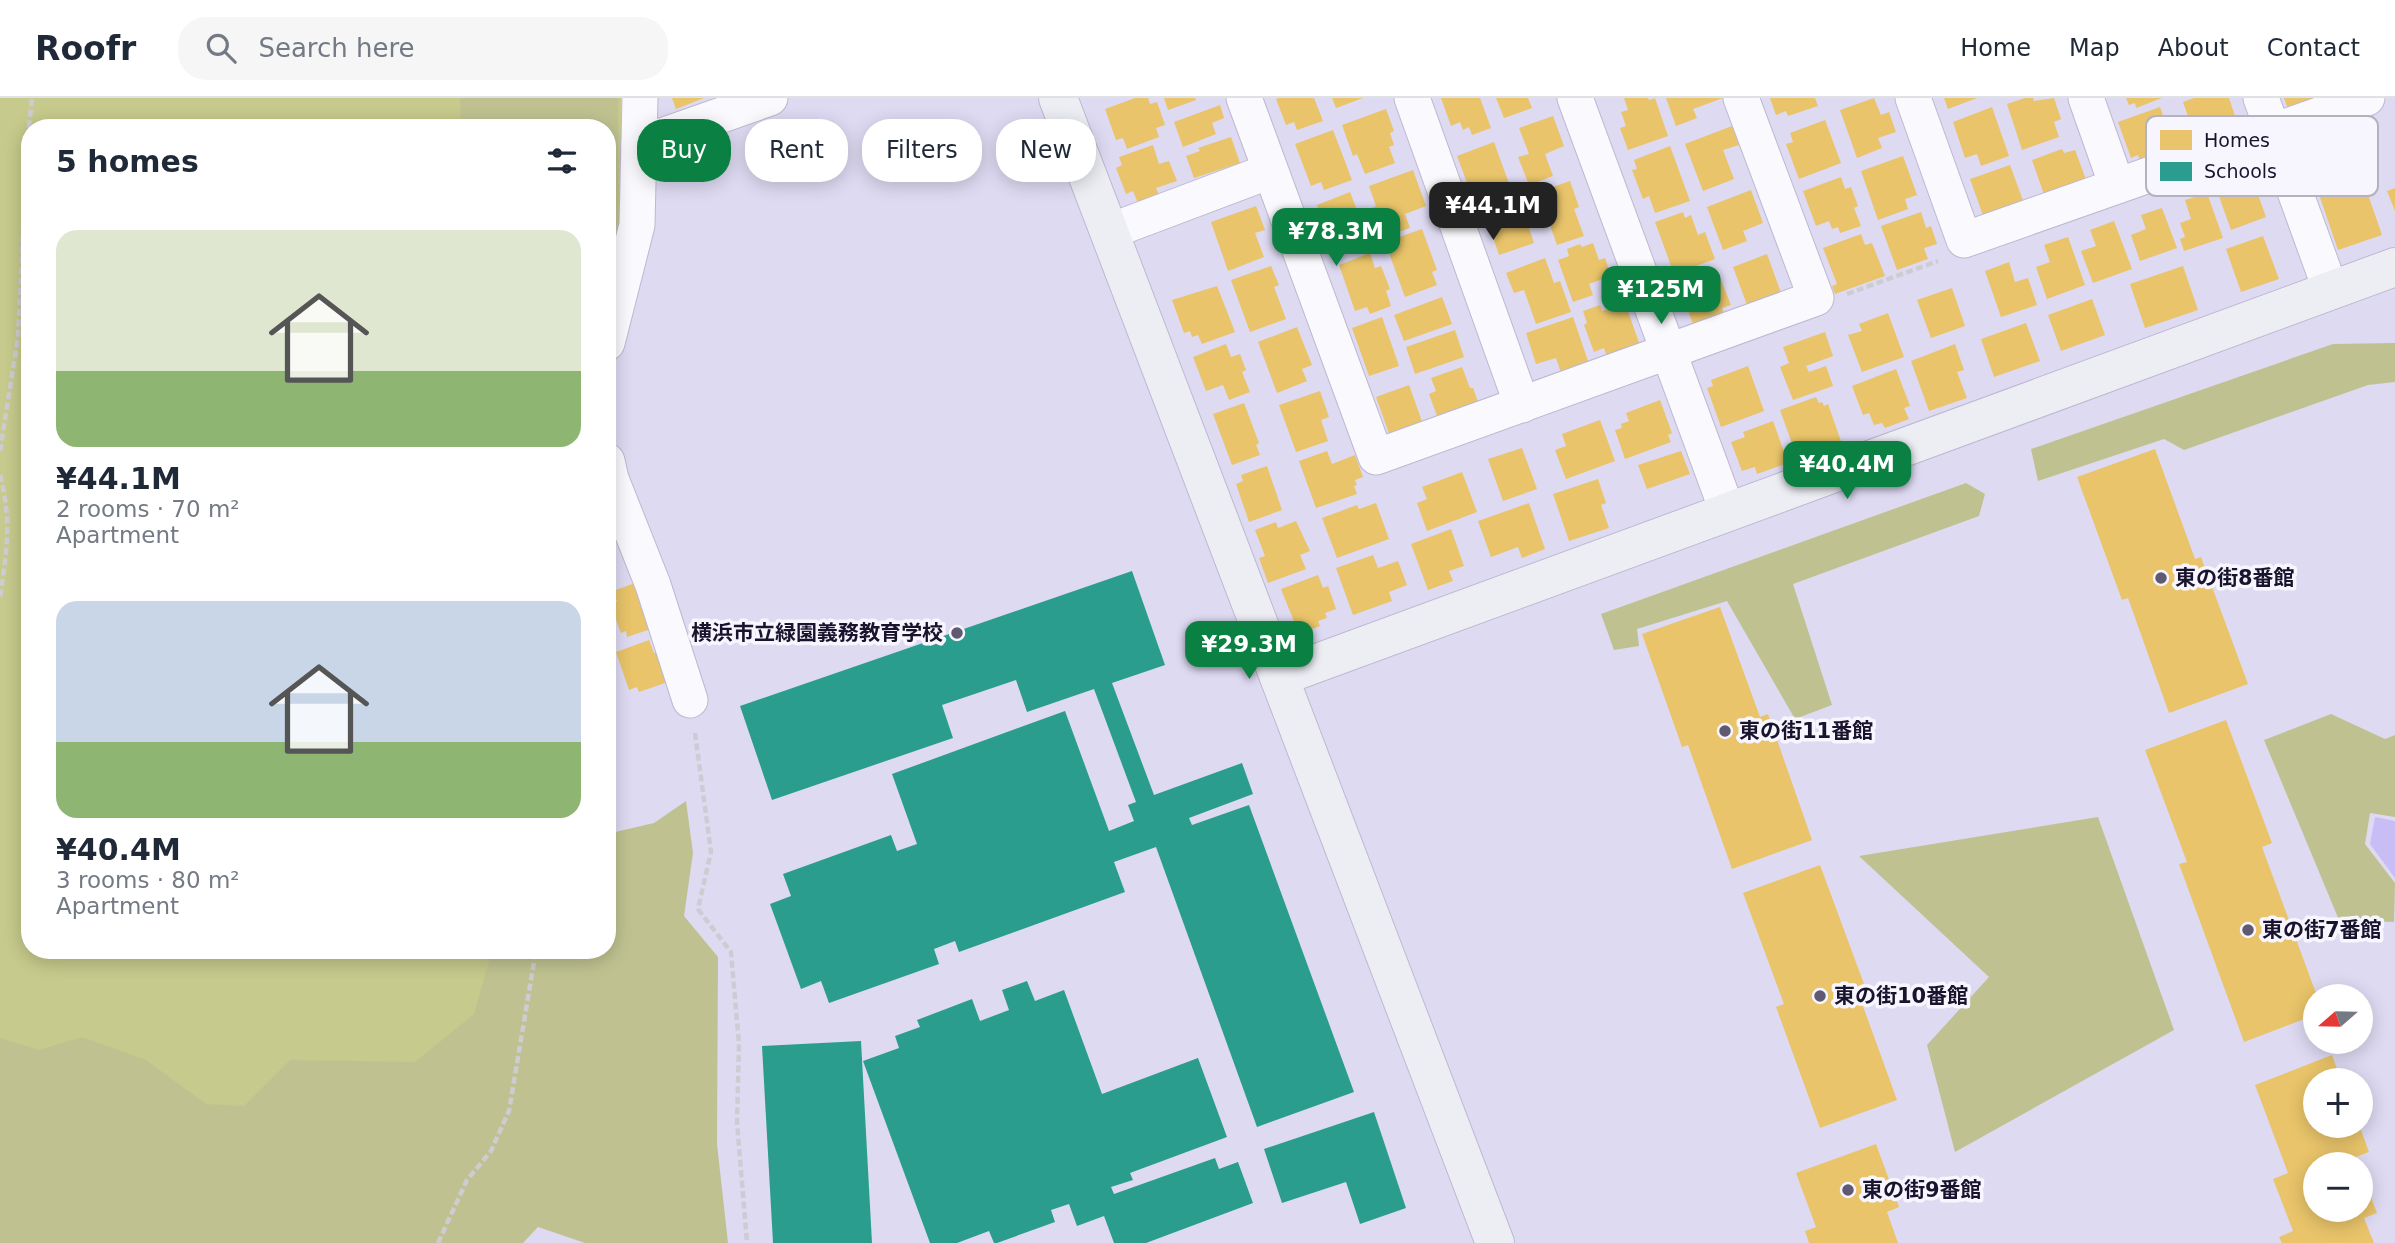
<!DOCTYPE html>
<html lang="en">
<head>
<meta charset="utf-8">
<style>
	body { margin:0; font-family:"DejaVu Sans","Noto Sans JP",sans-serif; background:#f6f6f7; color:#1f2937; height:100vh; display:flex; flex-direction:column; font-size:26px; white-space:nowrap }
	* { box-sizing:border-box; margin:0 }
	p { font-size:23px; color:#747a83 }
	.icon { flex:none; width:38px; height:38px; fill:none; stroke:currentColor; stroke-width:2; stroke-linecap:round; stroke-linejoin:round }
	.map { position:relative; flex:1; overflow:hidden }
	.details { position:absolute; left:21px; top:21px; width:595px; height:840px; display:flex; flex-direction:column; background:#fff; border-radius:28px; box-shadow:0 4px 18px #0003 }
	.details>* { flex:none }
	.banner { position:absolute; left:637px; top:21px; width:665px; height:63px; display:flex; gap:14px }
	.needle { width:46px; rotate:250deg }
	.controls { position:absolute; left:2303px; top:886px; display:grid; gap:14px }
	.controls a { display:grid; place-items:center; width:70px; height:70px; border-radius:50%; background:#fff; box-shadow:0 4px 18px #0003; font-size:35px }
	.price { position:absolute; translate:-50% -60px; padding:0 16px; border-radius:14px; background:#0b8043; color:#fff; font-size:23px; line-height:46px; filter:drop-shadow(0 2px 4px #0008) }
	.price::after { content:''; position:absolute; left:50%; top:42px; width:21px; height:16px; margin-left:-10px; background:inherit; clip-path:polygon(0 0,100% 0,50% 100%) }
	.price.current { background:#222; color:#fff }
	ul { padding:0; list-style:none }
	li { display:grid; align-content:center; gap:14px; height:371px; padding:0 35px }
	li span { display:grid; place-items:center; height:217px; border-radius:21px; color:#555 }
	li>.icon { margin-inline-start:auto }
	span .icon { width:126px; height:126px; fill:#fffc; stroke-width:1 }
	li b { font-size:30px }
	h2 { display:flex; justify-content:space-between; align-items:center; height:84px; padding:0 35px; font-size:30px }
	.pill { padding:0 24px; border-radius:28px; background:#fff; box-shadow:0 4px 18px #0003; font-size:24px; line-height:63px }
	.pill.current { background:#0b8043; color:#fff }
	header { display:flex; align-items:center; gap:42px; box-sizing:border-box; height:98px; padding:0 35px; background:#fff; border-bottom:2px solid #e0e1e3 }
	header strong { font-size:33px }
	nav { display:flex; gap:38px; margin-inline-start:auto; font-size:24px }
	.search { width:490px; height:63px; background:#f6f6f7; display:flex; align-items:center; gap:18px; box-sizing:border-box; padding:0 24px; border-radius:28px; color:#747a83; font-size:26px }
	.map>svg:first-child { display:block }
	.green { fill:#c6ca8c }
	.forest { fill:#bfc290 }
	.water { fill:#c9bdf6 }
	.homes { fill:#e9c46a }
	.schools { fill:#2a9d8f }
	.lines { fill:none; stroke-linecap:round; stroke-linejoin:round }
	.street-casing { stroke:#beb8d1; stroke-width:37 }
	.secondary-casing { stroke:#beb8d1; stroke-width:40 }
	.path { stroke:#ceccd3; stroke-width:4.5; stroke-dasharray:7 3.5; stroke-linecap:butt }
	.street { stroke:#faf9fd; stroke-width:35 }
	.secondary { stroke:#eceef4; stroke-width:38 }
	.poi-dot { fill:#5f5972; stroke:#f7f6fe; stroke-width:2.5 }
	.labels { text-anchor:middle; stroke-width:7; stroke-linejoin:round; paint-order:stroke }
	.poi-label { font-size:21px; font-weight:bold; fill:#1a132d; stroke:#f7f6fe; text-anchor:start }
	.key { fill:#f7f6fe; stroke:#b5b2bf; stroke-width:2 }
	.key-label { font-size:19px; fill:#1a132d }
</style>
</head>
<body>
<header>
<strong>Roofr</strong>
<div class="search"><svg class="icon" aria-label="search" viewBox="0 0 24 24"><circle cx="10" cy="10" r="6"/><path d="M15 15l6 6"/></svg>Search here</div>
<nav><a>Home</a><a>Map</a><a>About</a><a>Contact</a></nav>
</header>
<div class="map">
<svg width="2395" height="1145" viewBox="0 0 2395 1145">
	<rect width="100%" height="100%" fill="#dedaf2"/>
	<polygon class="green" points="0,0 621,0 622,121 607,169 607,30 30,30 30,852 523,852 484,1013 0,1145"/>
	<g class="forest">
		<polygon points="460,0 618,0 619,122 607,164 607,30 461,30"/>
		<polygon points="2395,245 2395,284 2368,287 2184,352 2164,341 2038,383 2031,351 2333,246"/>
		<polygon points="1966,385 1985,396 1979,418 1793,486 1832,607 1795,621 1727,503 1637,531 1639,548 1614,552 1601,516"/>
		<polygon points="2331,616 2385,641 2395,637 2395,719 2370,715 2365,746 2395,785 2394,824 2339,822 2264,642"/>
		<polygon points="686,703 693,755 684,818 718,859 717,1046 728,1145 585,1145 538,1129 523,1145 0,1145 0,940 39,952 82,939 146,962 206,1006 244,1008 290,962 415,964 474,916 492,852 607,852 607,715 611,735 654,725"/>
		<polygon points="2098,719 2174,932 1955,1054 1927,947 1989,879 1859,758"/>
	</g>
	<polygon class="water" points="2375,719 2395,723 2395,780 2370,746"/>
	<g class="homes">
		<polygon points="672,0 704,0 676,11"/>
		<polygon points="1135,0 1148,0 1150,6 1157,4 1165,27 1156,30 1159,39 1127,51 1123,40 1116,42 1105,11"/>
		<polygon points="1164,0 1195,0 1196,2 1168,12"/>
		<polygon points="1279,0 1314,0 1323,23 1297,32 1294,24 1286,27 1276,1"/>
		<polygon points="1332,0 1363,0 1336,10"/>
		<polygon points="1441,0 1480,0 1491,30 1472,37 1469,29 1463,32 1460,24 1451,28"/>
		<polygon points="1496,0 1528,0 1532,10 1504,20"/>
		<polygon points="1624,0 1648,0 1649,2 1655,0 1668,38 1628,52 1620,30 1626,28 1621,14 1628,12"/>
		<polygon points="1666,0 1723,0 1693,11 1697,20 1676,28"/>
		<polygon points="1770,0 1815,0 1818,8 1788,18 1786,13 1776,17"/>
		<polygon points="1874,0 1881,17 1889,14 1896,34 1878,40 1882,50 1857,60 1840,12"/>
		<polygon points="1944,0 1977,0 1948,11"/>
		<polygon points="2025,0 2033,0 2034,3 2054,0 2061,21 2054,24 2059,39 2022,52 2007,6"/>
		<polygon points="2126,0 2162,0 2136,10 2135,5 2129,7"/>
		<polygon points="2194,0 2229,0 2237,24 2203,36 2200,28 2192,30 2183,4"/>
		<polygon points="2284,0 2312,0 2313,3 2288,11"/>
		<polygon points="1220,7 1224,20 1212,25 1216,36 1183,49 1174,24"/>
		<polygon points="1992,9 2009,58 1981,68 1977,56 1965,60 1953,24"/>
		<polygon points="2160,9 2177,57 2142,69 2138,57 2131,60 2118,24"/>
		<polygon points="1386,11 1394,33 1390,35 1394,47 1389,49 1395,65 1365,76 1357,56 1353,58 1342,27"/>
		<polygon points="1553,18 1564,48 1545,56 1553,78 1529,87 1518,59 1529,56 1519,30"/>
		<polygon points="1825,22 1841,65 1799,81 1786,46 1793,44 1790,35"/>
		<polygon points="1732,28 1739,47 1723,52 1734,81 1703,93 1685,46"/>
		<polygon points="1333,32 1352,82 1324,92 1321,84 1311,88 1295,46"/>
		<polygon points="1231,39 1240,65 1194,80 1186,58 1200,53 1198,50"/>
		<polygon points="1494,44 1512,94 1490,102 1484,85 1469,90 1457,58"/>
		<polygon points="1153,47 1159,66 1169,63 1177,83 1156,90 1159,97 1138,105 1133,93 1126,96 1116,70 1122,67 1119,59"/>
		<polygon points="1670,48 1690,103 1655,115 1649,98 1643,101 1632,72 1637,71 1634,62"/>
		<polygon points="2062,51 2064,55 2075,52 2088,87 2046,102 2032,62"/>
		<polygon points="1903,58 1917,97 1905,101 1908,111 1878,122 1861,73"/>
		<polygon points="2352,66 2358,84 2363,82 2382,137 2338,152 2313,79"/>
		<polygon points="2010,67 2025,108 1985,123 1970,81"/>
		<polygon points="1413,72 1426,108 1405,116 1410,130 1389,137 1384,123 1377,125 1372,110 1376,108 1369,88"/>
		<polygon points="2250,74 2266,119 2231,132 2215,87"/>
		<polygon points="1841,79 1845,91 1851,89 1858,108 1854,110 1861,128 1840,135 1838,129 1832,131 1829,123 1816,128 1803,93"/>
		<polygon points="1570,83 1579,109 1574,111 1584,138 1557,147 1550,127 1545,129 1533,96"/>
		<polygon points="2395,90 2395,113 2387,93"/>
		<polygon points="1751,92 1763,125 1743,133 1747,143 1723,152 1707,109"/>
		<polygon points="1350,94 1363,128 1369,126 1375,144 1348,154 1346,148 1331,154 1317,107"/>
		<polygon points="2207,95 2223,140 2184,153 2180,141 2185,139 2180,125 2191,121 2185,102"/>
		<polygon points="1520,104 1534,145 1499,157 1485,116"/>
		<polygon points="1256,108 1265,132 1255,135 1264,159 1228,173 1211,124"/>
		<polygon points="2162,110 2177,150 2140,163 2131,137 2146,131 2141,117"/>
		<polygon points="1683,114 1685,120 1691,117 1698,137 1705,134 1715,161 1674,176 1655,124"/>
		<polygon points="1921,114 1926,130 1931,128 1937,146 1924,150 1928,161 1897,172 1881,128"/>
		<polygon points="2114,123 2132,171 2093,185 2081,153 2096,148 2090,132"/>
		<polygon points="1422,131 1437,172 1432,174 1437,187 1405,199 1385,144"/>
		<polygon points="1861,136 1865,147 1872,145 1885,178 1835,196 1832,188 1837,186 1823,150"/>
		<polygon points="2263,138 2279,181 2241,194 2226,151"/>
		<polygon points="2068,139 2085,187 2047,201 2036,169 2050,164 2044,147"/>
		<polygon points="1593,145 1599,162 1605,160 1611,178 1589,186 1593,197 1573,204 1558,162 1569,158 1567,151 1580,146 1582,149"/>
		<polygon points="1370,155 1375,170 1381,168 1390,191 1386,193 1391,208 1370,216 1367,209 1355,213 1339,167"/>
		<polygon points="1767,156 1784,203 1750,215 1733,169"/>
		<polygon points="1545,160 1554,185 1560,183 1571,214 1536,226 1524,192 1514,195 1506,175"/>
		<polygon points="2009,164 2015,184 2028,180 2037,207 2001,219 1985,173"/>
		<polygon points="1271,168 1279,187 1274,189 1286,221 1250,234 1231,182"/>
		<polygon points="2183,168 2198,212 2145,230 2130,186"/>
		<polygon points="1717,172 1731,207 1722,210 1726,222 1693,226 1678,186"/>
		<polygon points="1217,188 1235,234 1202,246 1198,237 1192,239 1190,233 1184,235 1172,202"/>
		<polygon points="1952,190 1965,228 1931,240 1917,202"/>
		<polygon points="1442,199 1452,226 1404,243 1394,217"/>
		<polygon points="2092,201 2105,237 2061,253 2048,217"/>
		<polygon points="1625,205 1642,253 1609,264 1604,250 1594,254 1584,227 1587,225 1583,213 1600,207 1602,213"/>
		<polygon points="1888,215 1904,259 1862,274 1848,237 1862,233 1859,226"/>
		<polygon points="1382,219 1399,268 1369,278 1352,230"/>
		<polygon points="1573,219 1589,266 1561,275 1556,260 1536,266 1526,235"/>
		<polygon points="2026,225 2040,263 1994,279 1981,241"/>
		<polygon points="1297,229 1312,267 1302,271 1307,283 1277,295 1258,244"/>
		<polygon points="1455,232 1464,259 1415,276 1406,249"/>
		<polygon points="1825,234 1833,258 1806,268 1809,274 1826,268 1833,288 1793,302 1780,269 1789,265 1783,249"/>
		<polygon points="1226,246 1231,259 1240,256 1246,272 1242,274 1250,294 1229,302 1223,287 1206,293 1193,259"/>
		<polygon points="1955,246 1964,272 1957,274 1967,300 1929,313 1911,263"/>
		<polygon points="1748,268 1764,313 1721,329 1707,290 1713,288 1711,282"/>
		<polygon points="1462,269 1470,290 1473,290 1481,312 1440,326 1429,296 1436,293 1431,280"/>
		<polygon points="1896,271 1910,308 1904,310 1909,321 1885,330 1882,325 1874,327 1869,315 1863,317 1852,288"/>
		<polygon points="1409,287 1424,329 1391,341 1376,299"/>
		<polygon points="1320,293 1329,319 1321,322 1328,343 1296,354 1279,307"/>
		<polygon points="1816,299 1819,305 1822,304 1824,308 1828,306 1842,346 1798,362 1780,312"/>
		<polygon points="1660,302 1672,335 1668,337 1671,344 1625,361 1615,332 1622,330 1621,326 1629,323 1626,315"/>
		<polygon points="1244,305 1259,345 1256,347 1260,357 1232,367 1213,316"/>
		<polygon points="1600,322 1615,363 1566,381 1555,352 1566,348 1562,336"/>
		<polygon points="1773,323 1788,365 1757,376 1755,369 1742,373 1731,344 1745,339 1743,334"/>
		<polygon points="1522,350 1537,391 1503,403 1488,361"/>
		<polygon points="2155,351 2195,461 2201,459 2248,586 2169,615 2128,500 2122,502 2077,379"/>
		<polygon points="1327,353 1332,366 1355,357 1363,379 1355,382 1357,387 1354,388 1357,396 1316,410 1299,363"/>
		<polygon points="1681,353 1690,376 1647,391 1638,367"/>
		<polygon points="1267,368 1282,412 1249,424 1236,386 1243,383 1241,377"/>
		<polygon points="1462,374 1477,414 1427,433 1417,405 1427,401 1422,389"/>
		<polygon points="1598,381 1606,405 1601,407 1609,430 1569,443 1553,396"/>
		<polygon points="1376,405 1389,441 1337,460 1322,420 1357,407 1359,411"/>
		<polygon points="1529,405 1545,451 1522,460 1518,449 1491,459 1478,423"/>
		<polygon points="1296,423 1310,453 1300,457 1306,471 1268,485 1259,460 1265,458 1255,432 1276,424 1278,430"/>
		<polygon points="1451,431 1464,468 1449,473 1453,483 1428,492 1411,446"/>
		<polygon points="1373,457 1378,470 1398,463 1407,487 1389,494 1392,503 1353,517 1336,470"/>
		<polygon points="1318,477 1323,490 1328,488 1336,511 1325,515 1327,520 1318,523 1320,528 1299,536 1281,491"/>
		<polygon points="638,484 651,531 627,539 626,533 621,535 610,505 617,503 613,493"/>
		<polygon points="1720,509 1760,619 1768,616 1812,742 1732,771 1688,647 1682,649 1642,536"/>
		<polygon points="649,542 654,555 658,554 668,584 639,594 637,589 629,592 616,554"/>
		<polygon points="2226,622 2272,745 2262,749 2317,898 2315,898 2315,917 2244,944 2179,766 2187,764 2145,652"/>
		<polygon points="1820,767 1864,886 1856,889 1897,1002 1820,1030 1776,909 1784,906 1743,795"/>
		<polygon points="2332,957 2341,982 2315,982 2315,1027 2359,1027 2369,1054 2356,1059 2358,1066 2315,1066 2315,1111 2361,1111 2361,1074 2377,1115 2364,1120 2374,1145 2282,1145 2279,1139 2293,1133 2273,1081 2288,1075 2255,987"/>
		<polygon points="1876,1046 1899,1109 1887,1114 1898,1145 1809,1145 1805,1133 1816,1129 1796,1075"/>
	</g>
	<g class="schools">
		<polygon points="1132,473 1165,567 1112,585 1154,697 1242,665 1253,696 1189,720 1192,727 1249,707 1354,994 1257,1029 1156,749 1114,764 1125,794 959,854 955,843 934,851 939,866 829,905 821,883 801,891 770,806 791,798 783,776 891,737 897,753 917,746 892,676 1065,613 1109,733 1134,723 1128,707 1136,704 1094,591 1027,614 1016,582 942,607 953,640 772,702 740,608"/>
		<polygon points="1027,883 1035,903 1064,892 1102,996 1198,960 1227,1039 1130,1075 1133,1082 1111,1089 1114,1096 1215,1060 1219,1071 1238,1064 1253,1105 1146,1145 1114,1145 1104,1118 1077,1128 1069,1106 1051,1112 1055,1124 997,1145 994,1145 989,1133 957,1145 930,1145 863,963 899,950 895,938 920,929 917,922 972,901 980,923 1009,912 1002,892"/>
		<polygon points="861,943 872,1145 773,1145 762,948"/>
		<polygon points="1374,1014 1406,1110 1360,1126 1346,1084 1282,1105 1264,1051"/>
	</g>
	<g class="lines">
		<defs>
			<g id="street">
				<polyline points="1244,0 1376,359 1816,200 1741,0"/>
				<polyline points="1412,0 1522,307"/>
				<polyline points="1575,0 1728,415"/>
				<polyline points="1913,0 1964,142 2367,0"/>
				<polyline points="2086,0 2117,88"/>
				<polyline points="2261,0 2331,193"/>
				<polyline points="639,46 770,0"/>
				<polyline points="1108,134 1270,73"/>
				<polyline points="607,245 637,127 640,0"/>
				<polyline points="607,363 611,381 653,487 690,602"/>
			</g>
			<g id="secondary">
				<polyline points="1058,0 1495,1145"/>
				<polyline points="1279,579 2395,169"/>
			</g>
		</defs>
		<use href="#street" class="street-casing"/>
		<use href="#secondary" class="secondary-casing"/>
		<g class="path">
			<polyline points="1847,196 1938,163"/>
			<polyline points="0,353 18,240 27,47 32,0"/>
			<path d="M0 377C12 422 7 453 0 499"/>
			<polyline points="695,635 711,754 698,811 731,854 739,946 737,1024 747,1145"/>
			<polyline points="438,1145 467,1082 491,1053 509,1013 536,852"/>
		</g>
		<use href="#street" class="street"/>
		<use href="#secondary" class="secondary"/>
	</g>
	<g class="poi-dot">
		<circle cx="2161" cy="480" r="7"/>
		<circle cx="957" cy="535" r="7"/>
		<circle cx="1725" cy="633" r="7"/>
		<circle cx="2248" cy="832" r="7"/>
		<circle cx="1820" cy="898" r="7"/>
		<circle cx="1848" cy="1092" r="7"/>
	</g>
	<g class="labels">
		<g class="poi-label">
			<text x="2175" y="487">東の街8番館</text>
			<text x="943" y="542" text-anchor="end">横浜市立緑園義務教育学校</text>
			<text x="1739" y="640">東の街11番館</text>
			<text x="2262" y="839">東の街7番館</text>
			<text x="1834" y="905">東の街10番館</text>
			<text x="1862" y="1099">東の街9番館</text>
		</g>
	</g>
	<rect x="2146" y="18" width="232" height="80" rx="10" class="key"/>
	<rect x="2160" y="32" width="32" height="20" fill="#e9c46a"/>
	<rect x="2160" y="64" width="32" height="19" fill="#2a9d8f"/>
	<g class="key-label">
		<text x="2204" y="49">Homes</text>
		<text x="2204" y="80">Schools</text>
	</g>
</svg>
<div class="controls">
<a><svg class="needle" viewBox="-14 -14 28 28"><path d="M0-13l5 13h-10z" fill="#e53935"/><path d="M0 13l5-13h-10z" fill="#747a83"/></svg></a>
<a>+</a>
<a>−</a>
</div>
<b class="price current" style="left:1493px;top:144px">¥44.1M</b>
<b class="price" style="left:1336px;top:170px">¥78.3M</b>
<b class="price" style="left:1661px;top:228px">¥125M</b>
<b class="price" style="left:1847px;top:403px">¥40.4M</b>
<b class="price" style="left:1249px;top:583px">¥29.3M</b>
<div class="banner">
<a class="pill current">Buy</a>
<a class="pill">Rent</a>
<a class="pill">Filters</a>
<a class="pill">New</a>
</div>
<section class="details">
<h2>5 homes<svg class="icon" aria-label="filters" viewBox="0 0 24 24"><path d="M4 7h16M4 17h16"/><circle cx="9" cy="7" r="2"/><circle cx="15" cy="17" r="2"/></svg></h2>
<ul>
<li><span style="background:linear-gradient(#dfe7d0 65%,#8fb573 0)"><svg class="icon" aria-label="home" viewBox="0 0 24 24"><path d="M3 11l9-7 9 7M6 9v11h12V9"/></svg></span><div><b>¥44.1M</b><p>2 rooms · 70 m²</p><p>Apartment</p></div></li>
<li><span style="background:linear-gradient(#c9d6e8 65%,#8fb573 0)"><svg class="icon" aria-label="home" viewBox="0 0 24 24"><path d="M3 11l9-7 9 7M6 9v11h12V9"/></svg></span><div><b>¥40.4M</b><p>3 rooms · 80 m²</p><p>Apartment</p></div></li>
</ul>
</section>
</div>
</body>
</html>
